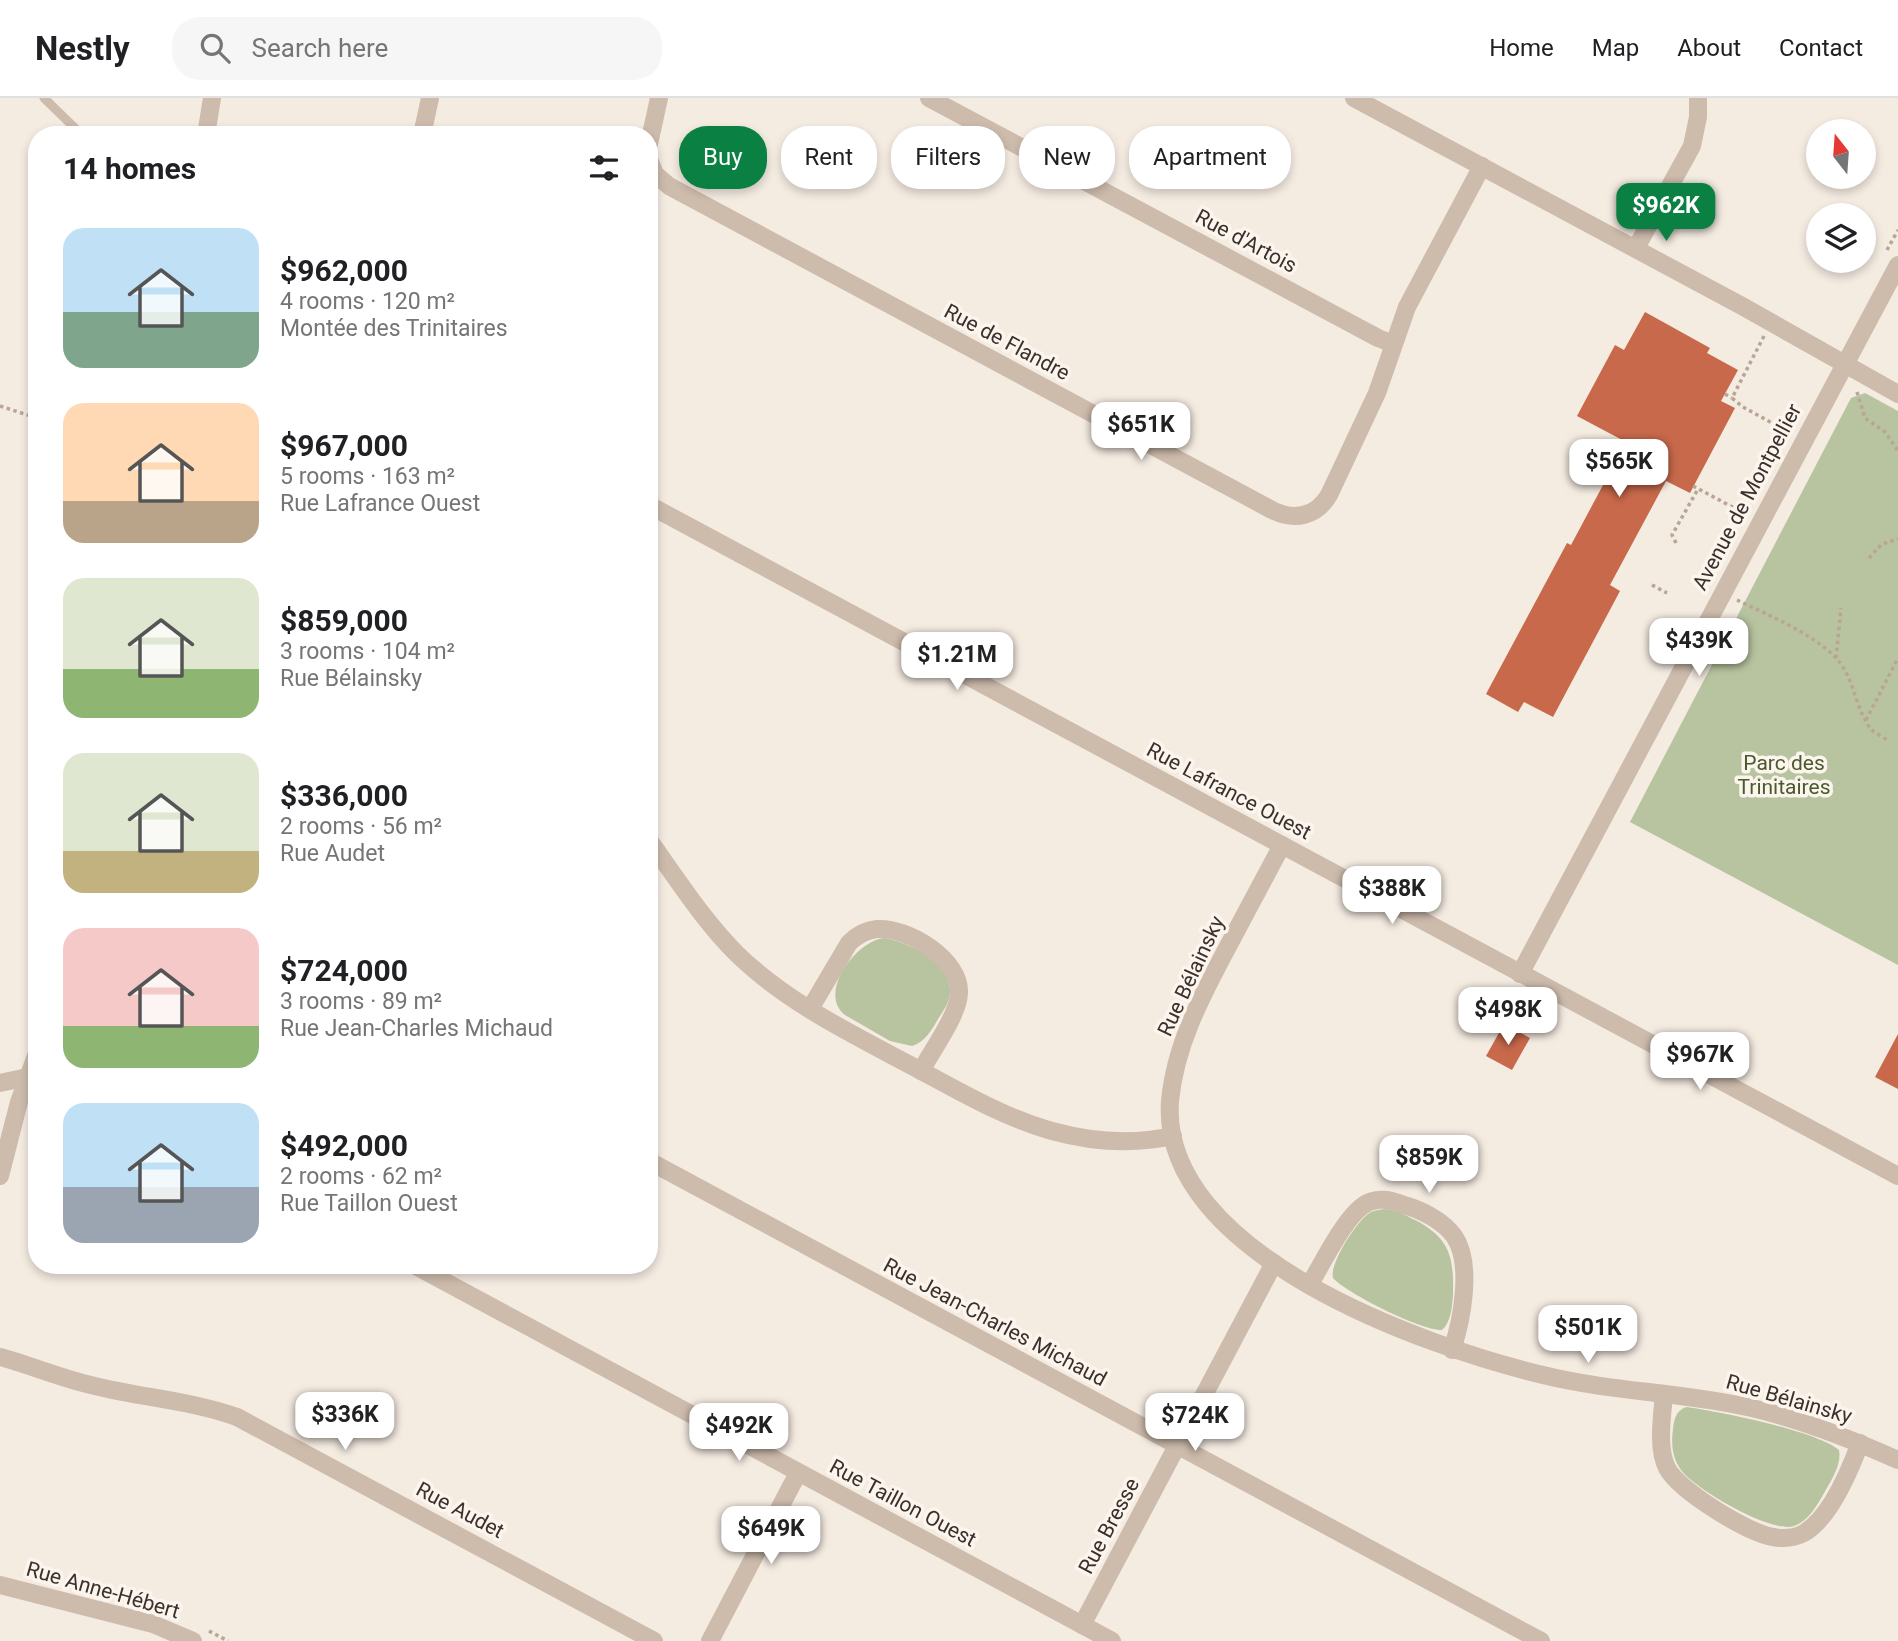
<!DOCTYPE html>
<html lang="en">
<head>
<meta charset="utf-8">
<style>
	body { margin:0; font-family:Roboto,sans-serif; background:#f6f6f6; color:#202124; height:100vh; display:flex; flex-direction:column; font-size:26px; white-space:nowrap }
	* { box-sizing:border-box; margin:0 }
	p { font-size:23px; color:#757577 }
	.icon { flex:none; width:38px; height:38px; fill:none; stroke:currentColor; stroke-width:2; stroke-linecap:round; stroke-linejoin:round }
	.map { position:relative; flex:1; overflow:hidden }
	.sheet { position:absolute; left:28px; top:28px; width:630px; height:1148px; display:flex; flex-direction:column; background:#fff; border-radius:28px; box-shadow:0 4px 10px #0003 }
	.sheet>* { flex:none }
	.top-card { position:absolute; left:679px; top:28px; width:665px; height:63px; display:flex; gap:14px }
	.needle { width:46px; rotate:343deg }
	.buttons { position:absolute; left:1806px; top:21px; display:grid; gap:14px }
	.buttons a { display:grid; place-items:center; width:70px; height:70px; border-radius:50%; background:#fff; box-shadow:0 4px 10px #0003; font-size:35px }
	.price { position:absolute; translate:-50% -60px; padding:0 16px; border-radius:14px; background:#fff; color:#222; font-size:23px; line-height:46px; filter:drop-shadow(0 2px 4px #0008) }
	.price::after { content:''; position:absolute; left:50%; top:42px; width:21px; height:16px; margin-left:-10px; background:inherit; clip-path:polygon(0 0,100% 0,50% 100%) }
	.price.active { background:#0b8043; color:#fff }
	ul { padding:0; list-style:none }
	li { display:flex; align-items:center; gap:21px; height:175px; padding:0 35px }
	li span { display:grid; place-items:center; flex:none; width:196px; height:140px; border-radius:21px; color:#555 }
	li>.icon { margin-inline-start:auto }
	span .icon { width:84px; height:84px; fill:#fffc; stroke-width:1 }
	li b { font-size:30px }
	h2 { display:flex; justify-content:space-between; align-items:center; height:84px; padding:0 35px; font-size:30px }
	.pill { padding:0 24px; border-radius:28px; background:#fff; box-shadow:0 4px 10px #0003; font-size:24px; line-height:63px }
	.pill.active { background:#0b8043; color:#fff }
	header { display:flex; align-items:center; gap:42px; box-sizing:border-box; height:98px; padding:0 35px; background:#fff; border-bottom:2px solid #e0e0e0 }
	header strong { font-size:33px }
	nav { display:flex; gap:38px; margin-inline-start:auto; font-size:24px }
	.search { width:490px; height:63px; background:#f6f6f6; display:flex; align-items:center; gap:18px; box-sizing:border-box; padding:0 24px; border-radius:28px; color:#757577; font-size:26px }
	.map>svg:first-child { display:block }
	.green { fill:#b8c4a0 }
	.building { fill:#c8694b }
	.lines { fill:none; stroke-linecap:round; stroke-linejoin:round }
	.path { stroke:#b9a596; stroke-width:3.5; stroke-dasharray:3.5 3.5; stroke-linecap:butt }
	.service { stroke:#cdbbac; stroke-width:9 }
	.minor { stroke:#cdbbac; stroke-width:18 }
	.tertiary { stroke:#cdbbac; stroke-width:18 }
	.labels { text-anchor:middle; stroke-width:7; stroke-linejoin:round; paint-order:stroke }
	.street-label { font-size:21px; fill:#3b302b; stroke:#fbf5ee }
	.park-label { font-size:21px; fill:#4a5a2e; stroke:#fbf5ee }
</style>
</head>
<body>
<header>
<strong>Nestly</strong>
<div class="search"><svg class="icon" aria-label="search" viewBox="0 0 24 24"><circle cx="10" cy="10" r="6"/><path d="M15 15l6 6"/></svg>Search here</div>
<nav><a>Home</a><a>Map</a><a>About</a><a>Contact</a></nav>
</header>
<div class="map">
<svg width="1898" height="1543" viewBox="0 0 1898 1543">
	<rect width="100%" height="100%" fill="#f4ebe1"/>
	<g class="green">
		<polygon points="1865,295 1898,313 1898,867 1630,724 1851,300"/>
		<path d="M884 840C908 844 948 863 950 891 951 902 944 912 938 921 931 933 925 944 912 948L890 943 845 917C817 895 856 843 884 840Z"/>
		<path d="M1384 1111C1396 1112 1405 1117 1415 1122 1450 1140 1454 1159 1453 1197 1452 1209 1451 1224 1442 1232 1422 1233 1346 1195 1333 1180 1329 1166 1356 1125 1368 1116 1373 1112 1379 1112 1384 1111Z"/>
		<path d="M1686 1309C1717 1313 1817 1333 1839 1352 1842 1367 1830 1384 1823 1397 1816 1409 1808 1423 1794 1428 1772 1436 1695 1391 1681 1372 1672 1360 1671 1345 1673 1331 1674 1321 1676 1313 1686 1309Z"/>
	</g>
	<g class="building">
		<polygon points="1645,214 1710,250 1707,255 1738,272 1721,303 1735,310 1690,395 1666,383 1610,487 1620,493 1553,619 1524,604 1518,614 1486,596 1567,445 1571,447 1626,344 1577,318 1615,247 1624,252"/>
		<polygon points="1504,926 1530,940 1512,972 1486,958"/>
		<polygon points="1898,936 1898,991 1875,979"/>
	</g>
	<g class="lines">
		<g class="path">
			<polyline points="1887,152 1898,132"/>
			<polyline points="1764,238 1732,300 1743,309 1783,331"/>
			<polyline points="1857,294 1865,320 1885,334 1898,353"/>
			<polyline points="1725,296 1732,300"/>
			<polyline points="0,308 37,320"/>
			<polyline points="1693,388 1740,413"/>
			<polyline points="1676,445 1672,437 1698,391"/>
			<polyline points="1869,460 1882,446 1898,441"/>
			<polyline points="1652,487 1667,495"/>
			<path d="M1737 502C1768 517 1812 535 1836 560 1855 580 1856 616 1873 633 1877 636 1883 639 1887 642"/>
			<polyline points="1836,560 1841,510"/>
			<polyline points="1866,622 1898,560"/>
			<polyline points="209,1533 228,1543"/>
		</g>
		<polyline class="service" points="44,0 82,37"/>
		<g class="minor">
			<polyline points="929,0 1378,240 1393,246"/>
			<polyline points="422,37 430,0"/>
			<polyline points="649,46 659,0"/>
			<path d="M649 61 655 76 669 88 1272 412C1294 423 1316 419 1329 397L1377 295 1407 209 1482 68"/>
			<polyline points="1636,150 1692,48 1698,19 1698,0"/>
			<polyline points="649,407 1898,1078"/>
			<path d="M649 742C677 781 703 822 737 856 786 904 852 936 912 968 957 992 1002 1019 1052 1033 1092 1044 1132 1047 1173 1038"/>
			<path d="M1282 747C1263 783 1244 818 1225 854 1200 901 1175 949 1170 1003 1159 1156 1426 1249 1543 1277 1612 1294 1683 1294 1752 1310 1803 1322 1851 1341 1898 1362"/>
			<polyline points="1520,876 1898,167"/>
			<path d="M810 911 849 845C857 837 866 832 877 831 908 829 961 862 959 895 958 918 932 952 921 973"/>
			<polyline points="0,985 28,979 37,980"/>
			<polyline points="649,1063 1541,1543"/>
			<polyline points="414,1167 1112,1543"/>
			<path d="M1310 1186C1322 1166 1345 1119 1364 1107 1377 1098 1391 1102 1404 1107 1422 1112 1443 1123 1454 1138 1473 1165 1462 1222 1452 1252"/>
			<path d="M0 1259C33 1268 65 1282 99 1289 145 1300 192 1303 237 1319L654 1543"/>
			<path d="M1664 1297C1662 1319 1657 1350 1667 1370 1679 1393 1748 1435 1773 1439 1784 1441 1795 1440 1804 1435 1830 1420 1850 1372 1860 1345"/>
			<polyline points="0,1487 153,1526 193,1543"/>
			<polyline points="1082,1527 1274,1165"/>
			<polyline points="710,1543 798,1375"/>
		</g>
		<g class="tertiary">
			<polyline points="1354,0 1742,208 1898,296"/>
			<polyline points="206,37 212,0"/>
			<polyline points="0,1078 19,1004 37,955"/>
		</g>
	</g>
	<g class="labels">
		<g class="street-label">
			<text transform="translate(1246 143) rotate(28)" y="7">Rue d'Artois</text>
			<text transform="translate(1007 244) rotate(28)" y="7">Rue de Flandre</text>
			<text transform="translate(1747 399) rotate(-62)" y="7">Avenue de Montpellier</text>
			<text transform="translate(1229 693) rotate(28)" y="7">Rue Lafrance Ouest</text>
			<text transform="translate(1191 878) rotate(-65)" y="7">Rue Bélainsky</text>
			<text transform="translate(995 1224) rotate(28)" y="7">Rue Jean-Charles Michaud</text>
			<text transform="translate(1789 1301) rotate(16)" y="7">Rue Bélainsky</text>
			<text transform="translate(903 1405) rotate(28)" y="7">Rue Taillon Ouest</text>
			<text transform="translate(460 1412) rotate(28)" y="7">Rue Audet</text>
			<text transform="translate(1109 1428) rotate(-62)" y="7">Rue Bresse</text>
			<text transform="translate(103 1492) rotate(16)" y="7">Rue Anne-Hébert</text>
		</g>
		<g class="park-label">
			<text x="1784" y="672">Parc des<tspan x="1784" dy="24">Trinitaires</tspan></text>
		</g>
	</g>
</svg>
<div class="buttons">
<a><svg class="needle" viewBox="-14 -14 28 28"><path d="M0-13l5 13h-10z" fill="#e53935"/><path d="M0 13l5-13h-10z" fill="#757577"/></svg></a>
<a><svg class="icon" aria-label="layers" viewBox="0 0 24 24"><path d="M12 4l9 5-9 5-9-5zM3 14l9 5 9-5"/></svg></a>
</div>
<b class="price active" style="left:1666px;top:145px">$962K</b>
<b class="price" style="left:1141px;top:364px">$651K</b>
<b class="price" style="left:1619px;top:401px">$565K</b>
<b class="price" style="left:1699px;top:580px">$439K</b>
<b class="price" style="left:957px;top:594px">$1.21M</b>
<b class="price" style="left:1392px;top:828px">$388K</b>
<b class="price" style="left:1508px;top:949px">$498K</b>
<b class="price" style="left:1700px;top:994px">$967K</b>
<b class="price" style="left:1429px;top:1097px">$859K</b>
<b class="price" style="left:1588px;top:1267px">$501K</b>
<b class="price" style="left:345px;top:1354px">$336K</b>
<b class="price" style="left:1195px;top:1355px">$724K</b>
<b class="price" style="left:739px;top:1365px">$492K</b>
<b class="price" style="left:771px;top:1468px">$649K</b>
<div class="top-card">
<a class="pill active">Buy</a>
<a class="pill">Rent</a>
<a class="pill">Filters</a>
<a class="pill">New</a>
<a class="pill">Apartment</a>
</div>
<section class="sheet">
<h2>14 homes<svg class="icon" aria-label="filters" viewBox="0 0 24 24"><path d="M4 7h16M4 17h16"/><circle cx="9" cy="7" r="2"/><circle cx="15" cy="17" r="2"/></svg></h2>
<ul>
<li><span style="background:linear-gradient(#bfe0f5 60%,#7fa58c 0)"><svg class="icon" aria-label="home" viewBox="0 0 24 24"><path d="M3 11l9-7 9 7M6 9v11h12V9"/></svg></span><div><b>$962,000</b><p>4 rooms · 120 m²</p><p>Montée des Trinitaires</p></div></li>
<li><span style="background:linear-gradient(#ffd9b3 70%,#b9a48a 0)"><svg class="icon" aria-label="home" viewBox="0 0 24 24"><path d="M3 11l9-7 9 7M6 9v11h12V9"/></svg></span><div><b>$967,000</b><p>5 rooms · 163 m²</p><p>Rue Lafrance Ouest</p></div></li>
<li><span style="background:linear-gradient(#dfe7d0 65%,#8fb573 0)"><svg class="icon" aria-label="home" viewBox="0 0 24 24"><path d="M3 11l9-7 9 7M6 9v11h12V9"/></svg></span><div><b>$859,000</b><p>3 rooms · 104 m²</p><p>Rue Bélainsky</p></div></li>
<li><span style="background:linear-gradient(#dfe7d0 70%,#c2b280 0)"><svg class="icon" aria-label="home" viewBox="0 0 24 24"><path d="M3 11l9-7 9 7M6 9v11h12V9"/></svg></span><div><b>$336,000</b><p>2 rooms · 56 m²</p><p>Rue Audet</p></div></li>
<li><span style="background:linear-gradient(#f6c9c9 70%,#8fb573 0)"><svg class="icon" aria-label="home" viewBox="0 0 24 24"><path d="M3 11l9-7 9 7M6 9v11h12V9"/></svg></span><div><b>$724,000</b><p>3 rooms · 89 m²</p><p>Rue Jean-Charles Michaud</p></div></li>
<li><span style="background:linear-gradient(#bfe0f5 60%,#9aa5b1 0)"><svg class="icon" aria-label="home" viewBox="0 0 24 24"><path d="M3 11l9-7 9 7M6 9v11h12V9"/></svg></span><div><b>$492,000</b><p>2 rooms · 62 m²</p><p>Rue Taillon Ouest</p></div></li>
</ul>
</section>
</div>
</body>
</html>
